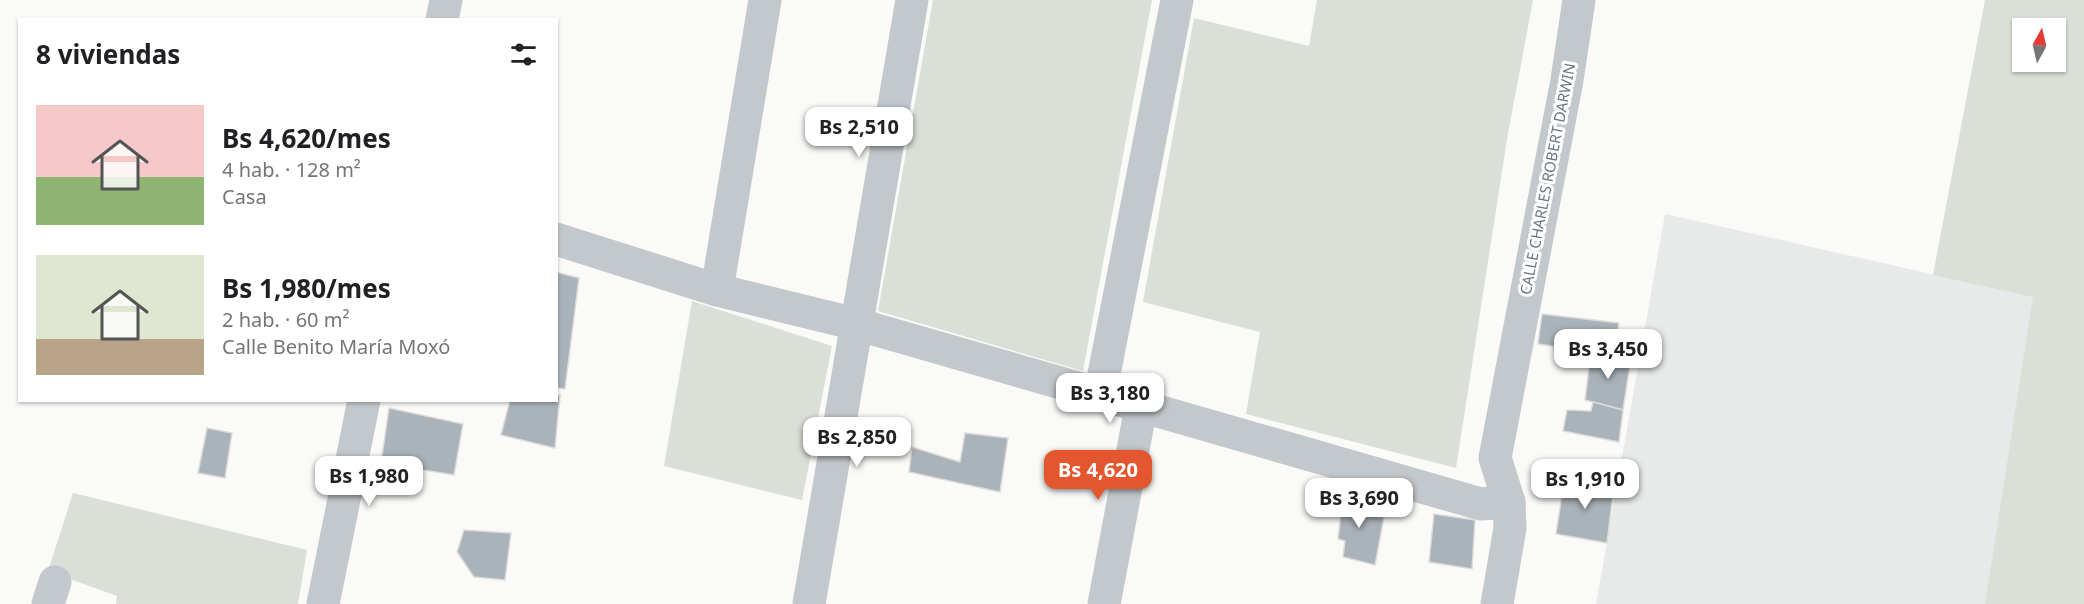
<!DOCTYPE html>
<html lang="es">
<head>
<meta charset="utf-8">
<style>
	body { margin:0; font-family:"Noto Sans",sans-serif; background:#f2f2f2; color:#202124; height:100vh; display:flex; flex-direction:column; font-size:22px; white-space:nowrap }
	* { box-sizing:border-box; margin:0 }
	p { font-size:20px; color:#757577 }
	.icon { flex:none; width:33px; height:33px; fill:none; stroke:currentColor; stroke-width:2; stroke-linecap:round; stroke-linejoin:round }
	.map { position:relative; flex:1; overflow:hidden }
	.side { position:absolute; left:18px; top:18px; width:540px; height:384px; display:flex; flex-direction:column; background:#fff; border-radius:0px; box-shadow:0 2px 4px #0004 }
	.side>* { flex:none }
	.needle { width:39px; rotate:8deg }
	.fabs { position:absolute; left:2012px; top:18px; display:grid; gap:12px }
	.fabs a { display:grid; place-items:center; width:54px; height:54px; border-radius:0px; background:#fff; box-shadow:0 2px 4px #0004; font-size:30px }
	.price { position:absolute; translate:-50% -51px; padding:0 14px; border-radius:12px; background:#fff; color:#222; font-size:20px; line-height:39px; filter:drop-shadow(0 2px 3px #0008) }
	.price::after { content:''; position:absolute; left:50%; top:36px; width:18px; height:14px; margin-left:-9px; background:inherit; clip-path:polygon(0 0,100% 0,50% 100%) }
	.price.selected { background:#e4572e; color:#fff }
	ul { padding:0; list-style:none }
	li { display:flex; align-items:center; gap:18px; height:150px; padding:0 18px }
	li span { display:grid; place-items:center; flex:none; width:168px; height:120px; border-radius:0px; color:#555 }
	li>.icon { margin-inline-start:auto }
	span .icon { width:72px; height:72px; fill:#fffc; stroke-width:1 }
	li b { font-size:26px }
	h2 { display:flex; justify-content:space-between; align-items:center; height:72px; padding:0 18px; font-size:26px }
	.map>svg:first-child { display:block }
	.built { fill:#e8e9e9 }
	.green { fill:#dadfd7; fill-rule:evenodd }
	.building { fill:#aab3b9; stroke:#dcdcda; stroke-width:1.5 }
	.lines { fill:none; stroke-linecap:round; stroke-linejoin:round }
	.minor { stroke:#c3c8cc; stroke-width:33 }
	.labels { text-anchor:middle; stroke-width:6; stroke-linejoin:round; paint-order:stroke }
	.street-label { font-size:15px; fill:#657683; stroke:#fff }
</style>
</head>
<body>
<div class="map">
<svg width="2084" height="604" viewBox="0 0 2084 604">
	<rect width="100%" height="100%" fill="#fafaf8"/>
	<polygon class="built" points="1665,214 2034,297 1985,604 1596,604"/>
	<g class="green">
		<polygon points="933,0 1152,0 1083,371 878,311"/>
		<polygon points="1317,0 1533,0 1507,139 1456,468 1246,414 1260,332 1143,302 1194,18 1309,46"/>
		<path d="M1985 0H2084V604H1985L2033 297 1933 275ZM2055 28V62H2022V28Z"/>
		<polygon points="692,301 832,346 802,500 664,466"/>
		<polygon points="73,493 307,550 298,604 116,604 117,596 48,571"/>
	</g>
	<g class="building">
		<polygon points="556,272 579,278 565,389 556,388"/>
		<polygon points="1542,314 1619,323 1613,355 1538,344"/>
		<polygon points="1591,352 1631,358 1623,410 1585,400"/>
		<polygon points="556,395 560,395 555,448 501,435 510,400 556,400"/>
		<polygon points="1593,402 1623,410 1619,442 1563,431 1567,410 1591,411"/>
		<polygon points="389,408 463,424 454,475 381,463"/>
		<polygon points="207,428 232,433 225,478 198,473"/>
		<polygon points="965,433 1008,438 1000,492 909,472 912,447 960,462"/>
		<polygon points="1565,475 1614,486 1607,543 1556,534"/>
		<polygon points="1344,488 1364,490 1360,514 1384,517 1375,565 1343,557 1345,541 1338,539"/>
		<polygon points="1434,514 1475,520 1472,569 1429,562"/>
		<polygon points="464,530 511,533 505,580 474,577 457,552"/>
	</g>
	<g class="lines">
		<g class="minor">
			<polyline points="442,20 446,0"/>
			<polyline points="556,239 717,290 856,324 1481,504 1509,502"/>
			<polyline points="717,290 765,0"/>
			<polyline points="1100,395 1177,0"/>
			<polyline points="48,604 55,582"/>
			<polyline points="323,604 364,400"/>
			<polyline points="809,604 912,0"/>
			<polyline points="1104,604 1141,407"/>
			<polyline points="1497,604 1510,528 1509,502 1495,458 1567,80 1579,0"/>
		</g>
	</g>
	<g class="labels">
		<g class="street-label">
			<text transform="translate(1548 179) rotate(-79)" y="5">CALLE CHARLES ROBERT DARWIN</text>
		</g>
	</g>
</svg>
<div class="fabs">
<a><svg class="needle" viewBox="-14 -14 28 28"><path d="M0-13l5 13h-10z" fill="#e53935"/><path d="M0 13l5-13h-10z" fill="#757577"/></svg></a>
</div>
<b class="price" style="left:859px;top:158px">Bs 2,510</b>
<b class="price" style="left:1608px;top:380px">Bs 3,450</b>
<b class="price" style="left:1110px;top:424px">Bs 3,180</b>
<b class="price" style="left:857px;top:468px">Bs 2,850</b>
<b class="price selected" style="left:1098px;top:501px">Bs 4,620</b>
<b class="price" style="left:369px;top:507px">Bs 1,980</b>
<b class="price" style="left:1585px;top:510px">Bs 1,910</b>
<b class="price" style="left:1359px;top:529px">Bs 3,690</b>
<section class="side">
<h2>8 viviendas<svg class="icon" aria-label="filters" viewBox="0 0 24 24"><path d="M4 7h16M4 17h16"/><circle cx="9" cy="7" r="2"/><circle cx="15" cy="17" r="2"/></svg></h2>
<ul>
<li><span style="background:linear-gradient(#f6c9c9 60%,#8fb573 0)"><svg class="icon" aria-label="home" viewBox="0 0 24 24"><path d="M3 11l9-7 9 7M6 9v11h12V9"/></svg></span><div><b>Bs 4,620/mes</b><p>4 hab. · 128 m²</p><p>Casa</p></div></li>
<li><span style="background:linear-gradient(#dfe7d0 70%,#b9a48a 0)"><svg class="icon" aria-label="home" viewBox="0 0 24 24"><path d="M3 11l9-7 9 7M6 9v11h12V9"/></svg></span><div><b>Bs 1,980/mes</b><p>2 hab. · 60 m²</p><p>Calle Benito María Moxó</p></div></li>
</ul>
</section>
</div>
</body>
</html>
